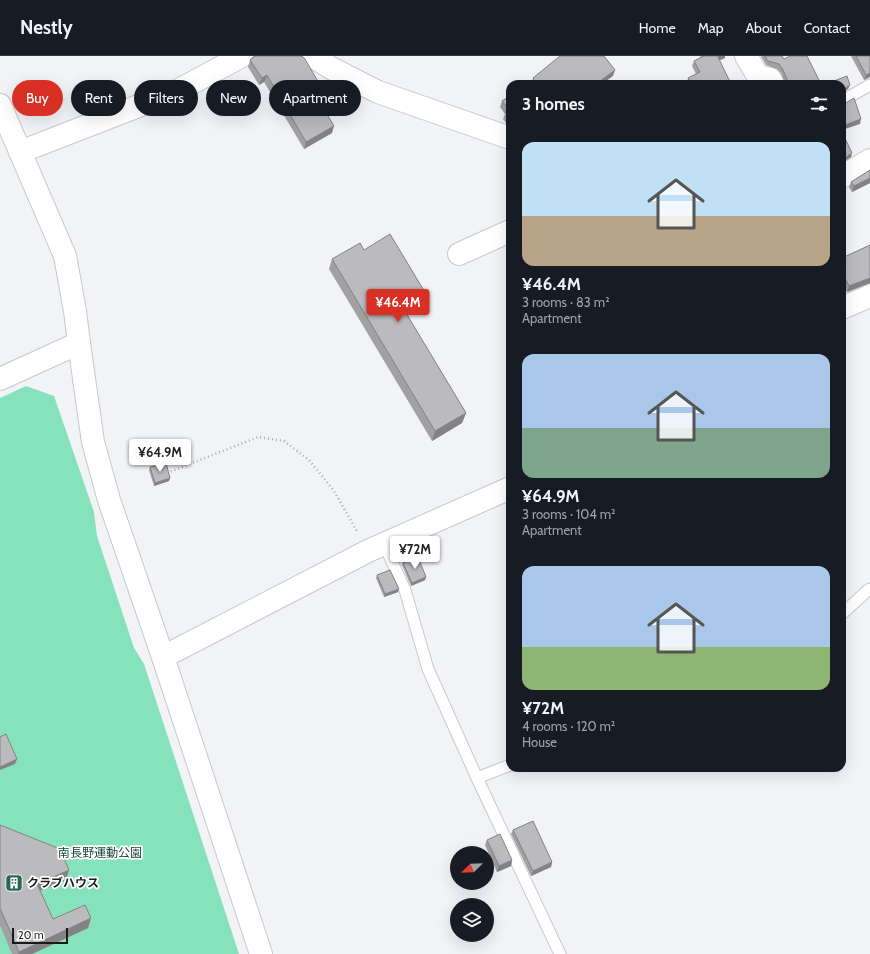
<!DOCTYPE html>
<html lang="en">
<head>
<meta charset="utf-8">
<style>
	body { margin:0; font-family:Cabin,"Noto Sans JP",sans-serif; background:#242831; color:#f1f3f6; height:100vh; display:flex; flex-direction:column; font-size:15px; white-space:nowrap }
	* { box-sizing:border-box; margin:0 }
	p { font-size:13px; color:#9ea1a6 }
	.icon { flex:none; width:22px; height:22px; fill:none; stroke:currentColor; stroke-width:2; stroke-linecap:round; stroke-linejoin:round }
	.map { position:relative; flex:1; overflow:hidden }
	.details { position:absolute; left:506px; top:24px; width:340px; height:692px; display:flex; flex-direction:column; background:#171b24; border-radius:12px; box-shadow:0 4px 16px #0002 }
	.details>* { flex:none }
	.banner { position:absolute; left:12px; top:24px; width:380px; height:36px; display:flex; gap:8px }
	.needle { width:26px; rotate:247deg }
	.fabs { position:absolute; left:450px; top:790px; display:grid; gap:8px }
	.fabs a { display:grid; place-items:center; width:44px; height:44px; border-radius:50%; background:#171b24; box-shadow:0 4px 16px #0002; font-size:20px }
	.scale { position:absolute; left:12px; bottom:10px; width:56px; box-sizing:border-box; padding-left:4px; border:2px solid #1a1a1b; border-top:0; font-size:11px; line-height:14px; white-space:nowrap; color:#1a1a1b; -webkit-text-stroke:3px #fff; paint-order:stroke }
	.price { position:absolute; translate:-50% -34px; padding:0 9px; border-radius:4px; background:#fff; color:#222; font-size:13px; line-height:26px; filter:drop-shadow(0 1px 2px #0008) }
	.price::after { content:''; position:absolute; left:50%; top:24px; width:12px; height:9px; margin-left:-6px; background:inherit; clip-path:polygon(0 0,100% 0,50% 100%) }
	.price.active { background:#d93025; color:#fff }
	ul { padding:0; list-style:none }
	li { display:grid; align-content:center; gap:8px; height:212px; padding:0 16px }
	li span { display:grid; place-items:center; height:124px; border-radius:12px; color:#555 }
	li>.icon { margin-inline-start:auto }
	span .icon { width:72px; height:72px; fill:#fffc; stroke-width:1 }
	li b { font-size:17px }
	h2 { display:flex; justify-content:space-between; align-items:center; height:48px; padding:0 16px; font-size:17px }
	.chip { padding:0 14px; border-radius:18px; background:#171b24; box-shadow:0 4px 16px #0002; font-size:14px; line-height:36px }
	.chip.active { background:#d93025; color:#fff }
	header { display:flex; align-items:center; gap:24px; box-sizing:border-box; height:56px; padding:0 20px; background:#171b24; border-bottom:1px solid #363941 }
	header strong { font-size:19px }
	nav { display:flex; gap:22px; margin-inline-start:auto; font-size:14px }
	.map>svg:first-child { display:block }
	.green { fill:#86e2ba }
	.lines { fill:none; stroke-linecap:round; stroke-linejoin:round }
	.service-casing { stroke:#c8c9cc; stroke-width:13 }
	.minor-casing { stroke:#c8c9cc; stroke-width:24 }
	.tertiary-casing { stroke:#c8c9cc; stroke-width:24 }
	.path { stroke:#acacaf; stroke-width:2.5; stroke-dasharray:1 3; stroke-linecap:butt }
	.service { stroke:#fff; stroke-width:11 }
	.minor { stroke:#fff; stroke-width:22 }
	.tertiary { stroke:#fff; stroke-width:22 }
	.wall { fill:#a1a0a2 }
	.shaded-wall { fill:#838284 }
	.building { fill:#bbbabc; stroke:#838284 }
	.labels { text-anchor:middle; stroke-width:3.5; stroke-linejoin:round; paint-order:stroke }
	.park-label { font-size:12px; fill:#1a4534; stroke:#fff }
	.poi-label { font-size:12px; font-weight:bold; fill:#1a1a1b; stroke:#fff; text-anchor:start }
</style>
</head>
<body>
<header>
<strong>Nestly</strong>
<nav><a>Home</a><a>Map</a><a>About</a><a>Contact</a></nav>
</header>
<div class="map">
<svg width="870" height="898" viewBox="0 0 870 898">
	<rect width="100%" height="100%" fill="#f2f3f6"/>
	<polygon class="green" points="26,330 54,340 94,456 97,480 134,592 144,608 239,898 0,898 0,342"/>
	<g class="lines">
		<defs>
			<g id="service">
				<polyline points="842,45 870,29"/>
				<polyline points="384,488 405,534 428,613 477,722 560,898"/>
				<polyline points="842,558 868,534 870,533"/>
				<polyline points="477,722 510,709"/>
			</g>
			<g id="minor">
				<polyline points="312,0 331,12 378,36 510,82"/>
				<polyline points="746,0 758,20 770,23 773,28"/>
				<polyline points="20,96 177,35 242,0"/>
				<polyline points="842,121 870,104"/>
				<polyline points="459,198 510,175"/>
				<polyline points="842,252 870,240"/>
				<polyline points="163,601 368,495 510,432"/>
			</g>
			<g id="tertiary">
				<polyline points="0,49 65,200 75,255 79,287 93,386 109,444 163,601 261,898"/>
				<polyline points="0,323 79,287"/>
			</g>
		</defs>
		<use href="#service" class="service-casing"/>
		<use href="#minor" class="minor-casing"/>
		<use href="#tertiary" class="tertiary-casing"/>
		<polyline class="path" points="167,417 258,381 284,385 309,404 334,435 358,477"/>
		<use href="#service" class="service"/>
		<use href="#minor" class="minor"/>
		<use href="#tertiary" class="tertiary"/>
	</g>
	<g class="wall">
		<polygon points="254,0 302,0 321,43 319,44 332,77 304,93 264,26 259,29 248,11 250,4"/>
		<polygon points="700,0 725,0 725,2 719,4 731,28 688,28 687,26 688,22 696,18 692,10 694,5 701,1"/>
		<polygon points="761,0 782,0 784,3 821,28 785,28 781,17 777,13 766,9"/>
		<polygon points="851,0 870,0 870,21 864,24"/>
		<polygon points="510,40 510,69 507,68 503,63 505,58 500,51 502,45"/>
		<polygon points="870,114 870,127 852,136 849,131 851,126"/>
		<polygon points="870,190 870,227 847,236 842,227 842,202"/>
		<polygon points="364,194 423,233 419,243 403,253 466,357 462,367 432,385 329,213 332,203"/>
		<polygon points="150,411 170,422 169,425 154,430 149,414"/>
		<polygon points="403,507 426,521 425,524 411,530 402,509"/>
		<polygon points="377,519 398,536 384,541 376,522"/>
		<polygon points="0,769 66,824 40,835 53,863 91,862 88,872 32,898 12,898 0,869"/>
		<polygon points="513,774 552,806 551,811 531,820 511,778"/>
		<polygon points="487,784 512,804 511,810 497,816 485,789"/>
	</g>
	<g class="shaded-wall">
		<polygon points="719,0 725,0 725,2 716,6 718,1"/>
		<polygon points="615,14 613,20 602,28 596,28"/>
		<polygon points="870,17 870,21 864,24 866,19"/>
		<polygon points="267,19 264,26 259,29 262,22"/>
		<polygon points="850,29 848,33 842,37 842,34"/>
		<polygon points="324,36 321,43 314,47 316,40"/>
		<polygon points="861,63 860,68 842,74 842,70"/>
		<polygon points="334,70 332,77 304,93 306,86"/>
		<polygon points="852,97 851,101 842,107 842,104"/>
		<polygon points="870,122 870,127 852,136 854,130"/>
		<polygon points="870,222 870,227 847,236 849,230"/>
		<polygon points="423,233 419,243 396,257 400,247"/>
		<polygon points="844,296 842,302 842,297"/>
		<polygon points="466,357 462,367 432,385 435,375"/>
		<polygon points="170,422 169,425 154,430 155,427"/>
		<polygon points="426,521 425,524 411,530 412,527"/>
		<polygon points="399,533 398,536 384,541 385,538"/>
		<polygon points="17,703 15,708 0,714 0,711"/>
		<polygon points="512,804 511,810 497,816 499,810"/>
		<polygon points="552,806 551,811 531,820 533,815"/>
		<polygon points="69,814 66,824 34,837 37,828"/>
		<polygon points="91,862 88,872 32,898 18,898 19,896"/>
	</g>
	<g class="building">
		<polygon points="255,0 302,0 305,3 324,36 316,40 334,70 306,86 267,19 262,22 250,4"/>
		<polygon points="560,0 604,0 615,14 596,28 527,28 534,23 533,22"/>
		<polygon points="704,0 719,0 718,1 731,28 692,28 688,22 700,16 694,5"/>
		<polygon points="765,0 782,0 784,3 790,0 807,0 821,28 786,28 787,23 782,12 779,8 768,5"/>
		<polygon points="856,0 870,0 870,17 866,19"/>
		<polygon points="847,20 850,29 842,34 842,28 826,28"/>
		<polygon points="510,40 510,62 505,56 509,54 502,45"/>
		<polygon points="854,42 861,63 842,70 842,47 844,48"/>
		<polygon points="842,76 852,97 842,104"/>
		<polygon points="870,114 870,122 854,130 851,126"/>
		<polygon points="390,178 423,233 400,247 466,357 435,375 332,203 360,187 364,194"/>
		<polygon points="870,189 870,222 849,230 843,218 842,218 842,202"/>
		<polygon points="842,291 844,296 842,297"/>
		<polygon points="166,407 170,422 155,427 150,411"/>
		<polygon points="418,501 426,521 412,527 403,507"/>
		<polygon points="390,514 399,533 385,538 377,519"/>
		<polygon points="6,678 17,703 0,711 0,681"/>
		<polygon points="533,765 552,806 533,815 513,774"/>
		<polygon points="0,769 60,793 69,814 37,828 53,863 85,849 91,862 19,896 0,852"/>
		<polygon points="500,778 512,804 499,810 487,784"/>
	</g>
	<defs>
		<symbol id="building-square" viewBox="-11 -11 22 22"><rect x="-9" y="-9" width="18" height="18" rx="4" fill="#286653" stroke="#fff"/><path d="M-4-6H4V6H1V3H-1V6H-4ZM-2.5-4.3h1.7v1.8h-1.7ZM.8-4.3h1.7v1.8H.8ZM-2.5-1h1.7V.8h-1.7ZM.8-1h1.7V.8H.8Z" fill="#fff"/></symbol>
	</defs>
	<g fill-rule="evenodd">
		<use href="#building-square" x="4" y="817" width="20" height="20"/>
	</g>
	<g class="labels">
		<g class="park-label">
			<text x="100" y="801">南長野運動公園</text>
		</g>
		<g class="poi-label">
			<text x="27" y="831">クラブハウス</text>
		</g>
	</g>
</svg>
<div class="fabs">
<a><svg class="needle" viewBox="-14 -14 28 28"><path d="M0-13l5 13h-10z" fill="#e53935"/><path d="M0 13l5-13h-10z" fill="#9ea1a6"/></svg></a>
<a><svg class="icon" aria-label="layers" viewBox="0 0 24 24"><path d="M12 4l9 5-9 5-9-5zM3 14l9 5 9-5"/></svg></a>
</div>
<div class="scale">20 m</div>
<b class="price active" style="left:398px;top:267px">¥46.4M</b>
<b class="price" style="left:160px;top:417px">¥64.9M</b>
<b class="price" style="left:415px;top:514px">¥72M</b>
<div class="banner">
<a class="chip active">Buy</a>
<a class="chip">Rent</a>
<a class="chip">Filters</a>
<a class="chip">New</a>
<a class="chip">Apartment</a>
</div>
<section class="details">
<h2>3 homes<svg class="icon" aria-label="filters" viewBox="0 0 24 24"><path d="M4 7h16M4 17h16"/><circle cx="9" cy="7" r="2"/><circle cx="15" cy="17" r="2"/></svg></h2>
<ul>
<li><span style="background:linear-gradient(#bfe0f5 60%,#b9a48a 0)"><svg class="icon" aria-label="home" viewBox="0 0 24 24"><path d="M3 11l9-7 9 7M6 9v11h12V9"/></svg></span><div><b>¥46.4M</b><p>3 rooms · 83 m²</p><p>Apartment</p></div></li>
<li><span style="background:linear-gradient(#a9c7e8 60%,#7fa58c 0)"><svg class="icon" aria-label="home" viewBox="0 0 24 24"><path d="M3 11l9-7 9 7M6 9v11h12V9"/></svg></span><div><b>¥64.9M</b><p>3 rooms · 104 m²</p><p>Apartment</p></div></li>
<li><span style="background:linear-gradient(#a9c7e8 65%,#8fb573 0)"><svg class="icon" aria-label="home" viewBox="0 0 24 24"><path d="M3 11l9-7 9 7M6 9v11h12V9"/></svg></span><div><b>¥72M</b><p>4 rooms · 120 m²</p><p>House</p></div></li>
</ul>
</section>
</div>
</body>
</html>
